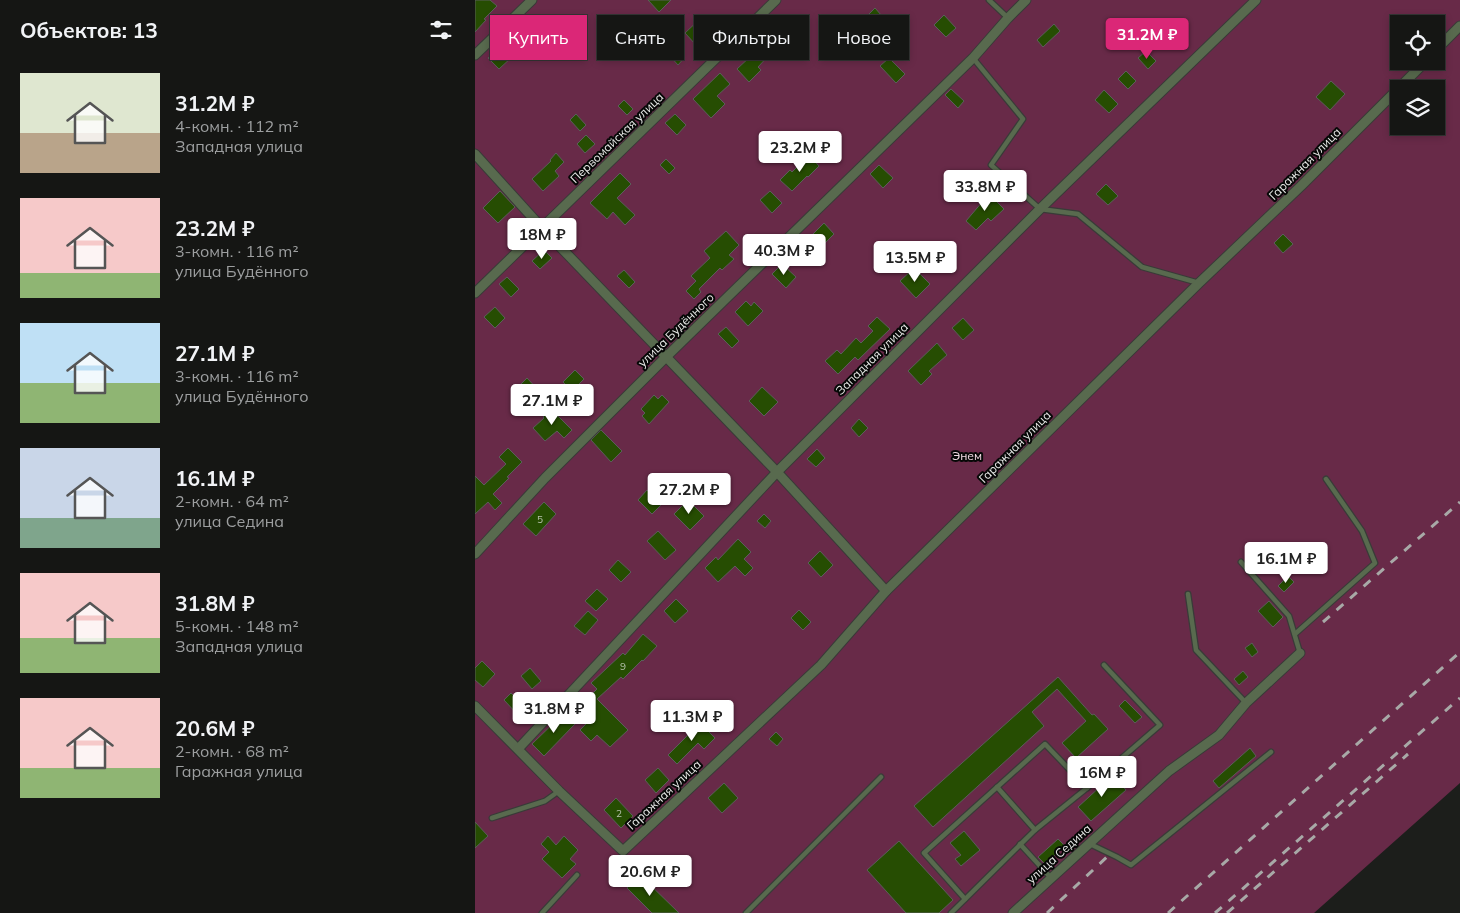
<!DOCTYPE html>
<html lang="ru">
<head>
<meta charset="utf-8">
<style>
	body { margin:0; font-family:Mulish,sans-serif; background:#1e1f1d; color:#f1f3f6; height:100vh; display:flex; flex-direction:column; font-size:19px; white-space:nowrap }
	* { box-sizing:border-box; margin:0 }
	p { font-size:16px; color:#9d9fa0 }
	.icon { flex:none; width:28px; height:28px; fill:none; stroke:currentColor; stroke-width:2; stroke-linecap:round; stroke-linejoin:round }
	.map { position:relative; flex:1; overflow:hidden }
	.details { display:flex; flex-direction:column; background:#151614; width:475px }
	.details>* { flex:none }
	.top-card { position:absolute; left:15px; top:15px; width:475px; height:45px; display:flex; gap:10px }
	.fabs { position:absolute; left:915px; top:15px; display:grid; gap:10px }
	.fabs a { display:grid; place-items:center; width:55px; height:55px; border-radius:0px; background:#151614; box-shadow:0 2px 8px #0003,0 0 0 1px #343534; font-size:25px }
	.price { position:absolute; translate:-50% -42px; padding:0 11px; border-radius:5px; background:#fff; color:#222; font-size:16px; line-height:32px; filter:drop-shadow(0 1px 2px #0008) }
	.price::after { content:''; position:absolute; left:50%; top:30px; width:15px; height:11px; margin-left:-8px; background:inherit; clip-path:polygon(0 0,100% 0,50% 100%) }
	.price.selected { background:#db2777; color:#fff }
	ul { padding:0; list-style:none }
	li { display:flex; align-items:center; gap:15px; height:125px; padding:0 20px }
	li span { display:grid; place-items:center; flex:none; width:140px; height:100px; border-radius:0px; color:#555 }
	li>.icon { margin-inline-start:auto }
	span .icon { width:60px; height:60px; fill:#fffc; stroke-width:1 }
	li b { font-size:21px }
	h2 { display:flex; justify-content:space-between; align-items:center; height:60px; padding:0 20px; font-size:21px }
	.chip { padding:0 18px; border-radius:0px; background:#151614; box-shadow:0 2px 8px #0003,0 0 0 1px #343534; font-size:18px; line-height:45px }
	.chip.selected { background:#db2777; color:#fff }
	main { display:flex; flex:1; min-height:0 }
	.map>svg:first-child { display:block }
	.green { fill:#682a48; fill-rule:evenodd }
	.building { fill:#264d02; stroke:#5b5e5a }
	.lines { fill:none; stroke-linecap:round; stroke-linejoin:round }
	.lane-casing { stroke:#393b38; stroke-width:7 }
	.street-casing { stroke:#393b38; stroke-width:11 }
	.lane { stroke:#586a4e; stroke-width:4.5 }
	.street { stroke:#586a4e; stroke-width:9 }
	.rail { stroke:#a8a9a7; stroke-width:3; stroke-dasharray:9 9; stroke-linecap:butt }
	.labels { text-anchor:middle; stroke-width:4; stroke-linejoin:round; paint-order:stroke }
	.number-label { font-size:10px; fill:#b8c3ae }
	.street-label { font-size:12px; fill:#e9eae8; stroke:#070807 }
	.park-label { font-size:12px; fill:#f3dce5; stroke:#070807 }
</style>
</head>
<body>
<main>
<section class="details">
<h2>Объектов: 13<svg class="icon" aria-label="filters" viewBox="0 0 24 24"><path d="M4 7h16M4 17h16"/><circle cx="9" cy="7" r="2"/><circle cx="15" cy="17" r="2"/></svg></h2>
<ul>
<li><span style="background:linear-gradient(#dfe7d0 60%,#b9a48a 0)"><svg class="icon" aria-label="home" viewBox="0 0 24 24"><path d="M3 11l9-7 9 7M6 9v11h12V9"/></svg></span><div><b>31.2M ₽</b><p>4-комн. · 112 m²</p><p>Западная улица</p></div></li>
<li><span style="background:linear-gradient(#f6c9c9 75%,#8fb573 0)"><svg class="icon" aria-label="home" viewBox="0 0 24 24"><path d="M3 11l9-7 9 7M6 9v11h12V9"/></svg></span><div><b>23.2M ₽</b><p>3-комн. · 116 m²</p><p>улица Будённого</p></div></li>
<li><span style="background:linear-gradient(#bfe0f5 60%,#8fb573 0)"><svg class="icon" aria-label="home" viewBox="0 0 24 24"><path d="M3 11l9-7 9 7M6 9v11h12V9"/></svg></span><div><b>27.1M ₽</b><p>3-комн. · 116 m²</p><p>улица Будённого</p></div></li>
<li><span style="background:linear-gradient(#c9d6e8 70%,#7fa58c 0)"><svg class="icon" aria-label="home" viewBox="0 0 24 24"><path d="M3 11l9-7 9 7M6 9v11h12V9"/></svg></span><div><b>16.1M ₽</b><p>2-комн. · 64 m²</p><p>улица Седина</p></div></li>
<li><span style="background:linear-gradient(#f6c9c9 65%,#8fb573 0)"><svg class="icon" aria-label="home" viewBox="0 0 24 24"><path d="M3 11l9-7 9 7M6 9v11h12V9"/></svg></span><div><b>31.8M ₽</b><p>5-комн. · 148 m²</p><p>Западная улица</p></div></li>
<li><span style="background:linear-gradient(#f6c9c9 70%,#8fb573 0)"><svg class="icon" aria-label="home" viewBox="0 0 24 24"><path d="M3 11l9-7 9 7M6 9v11h12V9"/></svg></span><div><b>20.6M ₽</b><p>2-комн. · 68 m²</p><p>Гаражная улица</p></div></li>
</ul>
</section>
<div class="map">
<svg width="985" height="913" viewBox="0 0 985 913">
	<rect width="100%" height="100%" fill="#1c1e1b"/>
	<path class="green" d="M0 0H985V783L839 913H0ZM924 24H961V61H924ZM924 89H961V126H924Z"/>
	<g class="building">
		<polygon points="0,0 15,0 22,6 9,19 11,20 0,32"/>
		<polygon points="173,0 196,0 184,12"/>
		<polygon points="400,8 407,16 390,33 383,25"/>
		<polygon points="469,15 481,28 471,37 459,25"/>
		<polygon points="227,17 238,29 221,45 210,33"/>
		<polygon points="579,24 585,31 568,47 562,40"/>
		<polygon points="282,39 296,53 283,67 286,70 274,82 262,69 277,55 272,49"/>
		<polygon points="26,45 37,57 24,69 13,58"/>
		<polygon points="201,48 210,57 203,65 194,55"/>
		<polygon points="671,51 681,61 673,69 663,58"/>
		<polygon points="414,58 430,74 421,83 405,66"/>
		<polygon points="651,71 661,81 653,89 643,79"/>
		<polygon points="245,73 255,84 242,96 250,104 236,118 218,99"/>
		<polygon points="856,81 870,94 855,110 841,97"/>
		<polygon points="476,89 489,101 483,108 470,95"/>
		<polygon points="629,90 643,104 634,113 620,100"/>
		<polygon points="149,100 158,109 152,115 143,106"/>
		<polygon points="101,114 111,125 105,131 95,120"/>
		<polygon points="200,114 211,125 202,135 190,123"/>
		<polygon points="111,135 120,144 110,153 102,144"/>
		<polygon points="81,153 89,162 80,171 84,176 68,191 57,179 76,161 75,160"/>
		<polygon points="334,155 344,166 333,177 332,176 317,191 305,180 315,170 317,172"/>
		<polygon points="191,159 200,168 194,174 185,165"/>
		<polygon points="404,165 418,178 408,188 395,174"/>
		<polygon points="145,173 156,184 142,198 160,215 150,225 138,212 132,219 115,203"/>
		<polygon points="631,184 643,196 633,205 621,194"/>
		<polygon points="25,191 40,207 23,223 8,208"/>
		<polygon points="295,191 307,203 297,213 285,200"/>
		<polygon points="514,194 529,209 516,221 513,218 501,230 491,221"/>
		<polygon points="349,223 359,234 349,244 346,241 327,261 319,253"/>
		<polygon points="251,231 264,245 254,255 259,259 247,270 245,268 224,289 226,292 219,299 211,291 221,281 216,276 235,258 229,251"/>
		<polygon points="808,234 818,244 808,253 799,243"/>
		<polygon points="69,250 77,258 65,269 57,261"/>
		<polygon points="307,264 321,277 311,288 297,274"/>
		<polygon points="439,268 455,284 441,298 425,281"/>
		<polygon points="149,270 160,282 154,288 142,276"/>
		<polygon points="32,277 44,289 36,297 24,284"/>
		<polygon points="271,301 276,306 279,302 288,311 273,326 260,312"/>
		<polygon points="20,307 30,318 20,328 9,317"/>
		<polygon points="402,317 415,329 383,360 380,357 363,374 350,361 362,350 366,354 381,338 386,343 398,331 393,326"/>
		<polygon points="488,318 499,330 488,340 477,328"/>
		<polygon points="251,327 264,341 257,348 243,334"/>
		<polygon points="462,343 472,355 454,371 457,374 446,385 433,371"/>
		<polygon points="100,370 109,379 97,391 88,382"/>
		<polygon points="52,378 65,392 54,403 41,389"/>
		<polygon points="287,387 303,402 289,416 274,401"/>
		<polygon points="179,395 183,399 187,395 194,402 174,424 167,416 170,413 166,409"/>
		<polygon points="76,409 97,430 89,438 82,431 70,441 58,428 69,418 68,417"/>
		<polygon points="384,419 393,428 384,437 376,428"/>
		<polygon points="126,430 147,451 136,462 116,440"/>
		<polygon points="33,448 47,462 32,477 34,478 18,494 27,503 20,510 13,502 0,514 0,476 9,485 31,464 24,457"/>
		<polygon points="342,449 350,458 341,467 332,459"/>
		<polygon points="172,490 186,505 177,514 163,500"/>
		<polygon points="213,500 229,516 215,530 199,514"/>
		<polygon points="69,502 81,514 61,536 48,524"/>
		<polygon points="289,514 296,521 290,528 282,521"/>
		<polygon points="183,531 201,550 190,560 172,541"/>
		<polygon points="263,539 276,552 269,559 278,568 270,576 260,566 243,582 230,568 241,557 243,560"/>
		<polygon points="345,551 358,565 346,577 333,563"/>
		<polygon points="143,560 156,572 146,582 134,570"/>
		<polygon points="813,576 819,582 809,592 803,586"/>
		<polygon points="122,589 133,599 121,611 110,601"/>
		<polygon points="201,599 213,611 200,623 189,611"/>
		<polygon points="794,601 808,617 798,627 783,611"/>
		<polygon points="324,610 336,622 328,630 316,618"/>
		<polygon points="113,611 123,620 110,635 99,626"/>
		<polygon points="168,634 182,646 168,661 167,660 148,679 146,677 122,699 153,730 135,747 122,735 116,741 105,730 119,716 112,709 106,715 101,710 122,689 116,683 148,653 150,655"/>
		<polygon points="777,643 783,652 777,657 770,648"/>
		<polygon points="7,661 20,674 8,687 0,680 0,668"/>
		<polygon points="55,668 66,681 57,689 46,676"/>
		<polygon points="768,671 773,677 764,685 759,679"/>
		<polygon points="583,677 617,715 619,714 633,729 601,758 587,743 611,721 582,689 557,712 569,726 458,827 439,806"/>
		<polygon points="36,693 50,707 43,715 29,700"/>
		<polygon points="650,700 667,717 660,723 644,706"/>
		<polygon points="89,713 100,724 69,756 57,744"/>
		<polygon points="223,721 240,738 229,749 223,743 202,764 193,755 214,734 212,732"/>
		<polygon points="301,732 308,739 302,746 294,739"/>
		<polygon points="775,748 781,756 744,788 738,781"/>
		<polygon points="183,768 194,780 181,793 170,780"/>
		<polygon points="638,775 651,790 616,821 603,807"/>
		<polygon points="249,783 263,798 247,813 233,798"/>
		<polygon points="141,798 158,816 146,828 129,810"/>
		<polygon points="0,822 13,836 0,848"/>
		<polygon points="489,831 505,850 486,866 480,859 486,855 475,843"/>
		<polygon points="73,836 81,845 89,836 103,850 95,859 101,864 87,878 67,859 74,852 66,844"/>
		<polygon points="583,839 590,846 570,864 563,857"/>
		<polygon points="424,841 478,900 464,913 431,913 392,870"/>
		<polygon points="165,875 204,913 177,913 152,888"/>
	</g>
	<g class="lines">
		<defs>
			<g id="lane">
				<polyline points="514,0 533,18"/>
				<polyline points="498,58 548,119 516,165 565,209 603,214 667,267 724,283"/>
				<polyline points="766,562 814,616 825,653"/>
				<polyline points="713,594 721,650 771,703"/>
				<polyline points="820,634 900,563 887,531 851,479"/>
				<polyline points="522,787 560,830"/>
				<polyline points="17,818 70,801 84,791"/>
				<polyline points="545,844 576,878"/>
				<polyline points="615,844 642,857 656,865 796,752"/>
				<polyline points="490,899 449,853 570,744 612,788"/>
				<polyline points="67,913 102,875"/>
				<polyline points="271,913 406,777"/>
				<polyline points="476,913 560,830 612,788 685,725 629,665"/>
			</g>
			<g id="street">
				<polyline points="961,50 985,26"/>
				<polyline points="0,55 57,0"/>
				<polyline points="0,154 67,228 302,472 411,591"/>
				<polyline points="0,293 301,0"/>
				<polyline points="0,554 70,478 191,357 498,58 533,18 551,0"/>
				<polyline points="0,706 84,791 148,851 346,665 411,591 724,283 826,186 951,61"/>
				<polyline points="43,749 302,472 565,209 781,0"/>
				<polyline points="538,913 694,771 744,735 771,703 825,653"/>
			</g>
		</defs>
		<use href="#lane" class="lane-casing"/>
		<use href="#street" class="street-casing"/>
		<use href="#lane" class="lane"/>
		<use href="#street" class="street"/>
		<g class="rail">
			<polyline points="848,622 985,502"/>
			<polyline points="572,913 633,856"/>
			<polyline points="693,913 985,652"/>
			<polyline points="740,913 985,698"/>
			<polyline points="752,913 933,754"/>
		</g>
	</g>
	<g class="labels">
		<g class="number-label">
			<text x="65" y="523">5</text>
			<text x="148" y="670">9</text>
			<text x="144" y="817">2</text>
		</g>
		<g class="street-label">
			<text transform="translate(142 138) rotate(-44)" y="4">Первомайская улица</text>
			<text transform="translate(830 164) rotate(-45)" y="4">Гаражная улица</text>
			<text transform="translate(201 330) rotate(-44)" y="4">улица Будённого</text>
			<text transform="translate(397 359) rotate(-45)" y="4">Западная улица</text>
			<text transform="translate(540 447) rotate(-45)" y="4">Гаражная улица</text>
			<text transform="translate(189 795) rotate(-43)" y="4">Гаражная улица</text>
			<text transform="translate(584 854) rotate(-42)" y="4">улица Седина</text>
		</g>
		<g class="park-label">
			<text x="492" y="460">Энем</text>
		</g>
	</g>
</svg>
<div class="fabs">
<a><svg class="icon" aria-label="locate" viewBox="0 0 24 24"><circle cx="12" cy="12" r="6"/><path d="M12 2v4M12 18v4M2 12h4M18 12h4"/></svg></a>
<a><svg class="icon" aria-label="layers" viewBox="0 0 24 24"><path d="M12 4l9 5-9 5-9-5zM3 14l9 5 9-5"/></svg></a>
</div>
<b class="price selected" style="left:672px;top:60px">31.2M ₽</b>
<b class="price" style="left:325px;top:173px">23.2M ₽</b>
<b class="price" style="left:510px;top:212px">33.8M ₽</b>
<b class="price" style="left:67px;top:260px">18M ₽</b>
<b class="price" style="left:309px;top:276px">40.3M ₽</b>
<b class="price" style="left:440px;top:283px">13.5M ₽</b>
<b class="price" style="left:77px;top:426px">27.1M ₽</b>
<b class="price" style="left:214px;top:515px">27.2M ₽</b>
<b class="price" style="left:811px;top:584px">16.1M ₽</b>
<b class="price" style="left:79px;top:734px">31.8M ₽</b>
<b class="price" style="left:217px;top:742px">11.3M ₽</b>
<b class="price" style="left:627px;top:798px">16M ₽</b>
<b class="price" style="left:175px;top:897px">20.6M ₽</b>
<div class="top-card">
<a class="chip selected">Купить</a>
<a class="chip">Снять</a>
<a class="chip">Фильтры</a>
<a class="chip">Новое</a>
</div>
</div>
</main>
</body>
</html>
